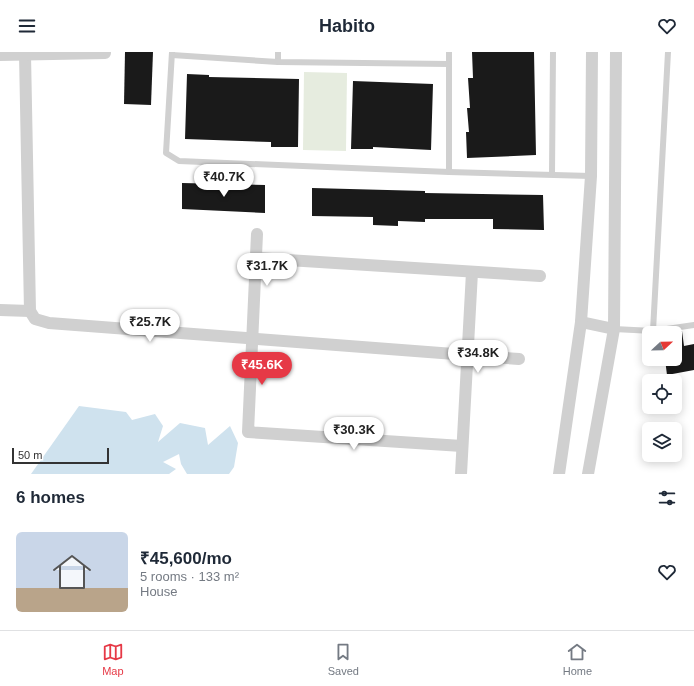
<!DOCTYPE html>
<html lang="en">
<head>
<meta charset="utf-8">
<style>
	body { margin:0; font-family:Arial,sans-serif; background:#f2f2f3; color:#1f2937; height:100vh; display:flex; flex-direction:column; font-size:15px; white-space:nowrap }
	* { box-sizing:border-box; margin:0 }
	p { font-size:13px; color:#747a83 }
	.icon { flex:none; width:22px; height:22px; fill:none; stroke:currentColor; stroke-width:2; stroke-linecap:round; stroke-linejoin:round }
	.map { position:relative; height:422px; overflow:hidden }
	.details { display:flex; flex-direction:column; background:#fff; flex:1 }
	.details>* { flex:none }
	.needle { width:26px; rotate:68deg }
	.controls { position:absolute; left:642px; top:274px; display:grid; gap:8px }
	.controls a { display:grid; place-items:center; width:40px; height:40px; border-radius:6px; background:#fff; box-shadow:0 2px 10px #0003; font-size:20px }
	.scale { position:absolute; left:12px; bottom:10px; width:97px; box-sizing:border-box; padding-left:4px; border:2px solid #333; border-top:0; font-size:11px; line-height:14px; white-space:nowrap; color:#333; -webkit-text-stroke:3px #fff; paint-order:stroke }
	.price { position:absolute; translate:-50% -34px; padding:0 9px; border-radius:14px; background:#fff; color:#222; font-size:13px; line-height:26px; filter:drop-shadow(0 1px 2px #0008) }
	.price::after { content:''; position:absolute; left:50%; top:24px; width:12px; height:9px; margin-left:-6px; background:inherit; clip-path:polygon(0 0,100% 0,50% 100%) }
	.price.on { background:#e63946; color:#fff }
	ul { padding:0; list-style:none }
	li { display:flex; align-items:center; gap:12px; height:100px; padding:0 16px }
	li+li { border-top:1px solid #e0e1e3 }
	li span { display:grid; place-items:center; flex:none; width:112px; height:80px; border-radius:6px; color:#555 }
	li>.icon { margin-inline-start:auto }
	span .icon { width:48px; height:48px; fill:#fffc; stroke-width:1 }
	li b { font-size:17px }
	h2 { display:flex; justify-content:space-between; align-items:center; height:48px; padding:0 16px; font-size:17px }
	header { display:flex; justify-content:space-between; align-items:center; height:52px; padding:0 16px; background:#fff; font-size:18px; font-weight:700 }
	.dock { display:flex; justify-content:space-around; align-items:center; height:56px; border-top:1px solid #e0e1e3; background:#fff; font-size:11px; color:#747a83 }
	.dock a { display:grid; justify-items:center; gap:2px }
	.dock .on { color:#e63946 }
	.map>svg:first-child { display:block }
	.green { fill:#e6ecdf }
	.water { fill:#cfe2ee }
	.building { fill:#1a1a1a }
	.lines { fill:none; stroke-linecap:round; stroke-linejoin:round }
	.lane { stroke:#d0d0d0; stroke-width:6 }
	.street { stroke:#d0d0d0; stroke-width:12 }
</style>
</head>
<body>
<header><svg class="icon" aria-label="menu" viewBox="0 0 24 24"><path d="M4 6h16M4 12h16M4 18h16"/></svg>Habito<svg class="icon" aria-label="heart" viewBox="0 0 24 24"><path d="M12 20l-8-8c-3-5 5-10 8-4 3-6 11-1 8 4z"/></svg></header>
<div class="map">
<svg width="694" height="422" viewBox="0 0 694 422">
	<rect width="100%" height="100%" fill="#fff"/>
	<polygon class="green" points="304,20 347,21 346,99 303,98"/>
	<polygon class="water" points="79,354 126,360 132,368 155,362 163,374 158,390 180,371 205,376 208,393 230,374 238,391 234,415 229,422 187,422 181,412 179,402 163,410 176,417 169,422 31,422"/>
	<g class="building">
		<polygon points="125,0 153,0 151,53 124,52"/>
		<polygon points="472,0 534,0 536,103 467,106 466,80 469,80 467,56 470,56 468,26 473,26"/>
		<polygon points="187,22 209,23 209,25 299,27 298,95 271,95 271,90 185,87"/>
		<polygon points="353,29 433,32 431,98 373,95 373,97 351,97"/>
		<polygon points="182,131 265,133 265,161 182,157"/>
		<polygon points="312,136 425,139 425,141 543,143 544,178 493,177 493,167 425,167 425,170 398,169 398,174 373,173 373,165 312,164"/>
		<polygon points="682,279 684,294 694,292 694,318 667,323 665,307 675,307 675,280"/>
	</g>
	<g class="lines">
		<g class="lane">
			<polyline points="172,0 166,101 179,109 449,120 591,124"/>
			<polyline points="278,0 278,10"/>
			<polyline points="449,0 449,120"/>
			<polyline points="172,3 278,10 449,12"/>
			<polyline points="552,122 553,0"/>
			<polyline points="614,277 653,279 694,273"/>
			<polyline points="653,279 668,0"/>
		</g>
		<g class="street">
			<polyline points="25,2 30,259 35,267 49,271 519,307"/>
			<polyline points="0,3 105,1"/>
			<polyline points="257,182 248,380 462,394"/>
			<polyline points="256,206 540,224"/>
			<polyline points="0,258 30,259"/>
			<polyline points="581,270 614,277"/>
			<polyline points="461,422 472,220"/>
			<polyline points="559,422 581,270 591,124 592,0"/>
			<polyline points="588,422 614,277 616,0"/>
		</g>
	</g>
</svg>
<div class="controls">
<a><svg class="needle" viewBox="-14 -14 28 28"><path d="M0-13l5 13h-10z" fill="#e53935"/><path d="M0 13l5-13h-10z" fill="#747a83"/></svg></a>
<a><svg class="icon" aria-label="locate" viewBox="0 0 24 24"><circle cx="12" cy="12" r="6"/><path d="M12 2v4M12 18v4M2 12h4M18 12h4"/></svg></a>
<a><svg class="icon" aria-label="layers" viewBox="0 0 24 24"><path d="M12 4l9 5-9 5-9-5zM3 14l9 5 9-5"/></svg></a>
</div>
<div class="scale">50 m</div>
<b class="price" style="left:224px;top:146px">₹40.7K</b>
<b class="price" style="left:267px;top:235px">₹31.7K</b>
<b class="price" style="left:150px;top:291px">₹25.7K</b>
<b class="price" style="left:478px;top:322px">₹34.8K</b>
<b class="price on" style="left:262px;top:334px">₹45.6K</b>
<b class="price" style="left:354px;top:399px">₹30.3K</b>
</div>
<section class="details">
<h2>6 homes<svg class="icon" aria-label="filters" viewBox="0 0 24 24"><path d="M4 7h16M4 17h16"/><circle cx="9" cy="7" r="2"/><circle cx="15" cy="17" r="2"/></svg></h2>
<ul>
<li><span style="background:linear-gradient(#c9d6e8 70%,#b9a48a 0)"><svg class="icon" aria-label="home" viewBox="0 0 24 24"><path d="M3 11l9-7 9 7M6 9v11h12V9"/></svg></span><div><b>₹45,600/mo</b><p>5 rooms · 133 m²</p><p>House</p></div><svg class="icon" aria-label="heart" viewBox="0 0 24 24"><path d="M12 20l-8-8c-3-5 5-10 8-4 3-6 11-1 8 4z"/></svg></li>
</ul>
</section>
<nav class="dock">
<a class="on"><svg class="icon" aria-label="map" viewBox="0 0 24 24"><path d="M3 6l6-2 6 2 6-2v14l-6 2-6-2-6 2zM9 4v14M15 6v14"/></svg>Map</a>
<a><svg class="icon" aria-label="saved" viewBox="0 0 24 24"><path d="M7 4h10v16l-5-4-5 4z"/></svg>Saved</a>
<a><svg class="icon" aria-label="home" viewBox="0 0 24 24"><path d="M3 11l9-7 9 7M6 9v11h12V9"/></svg>Home</a>
</nav>
</body>
</html>
